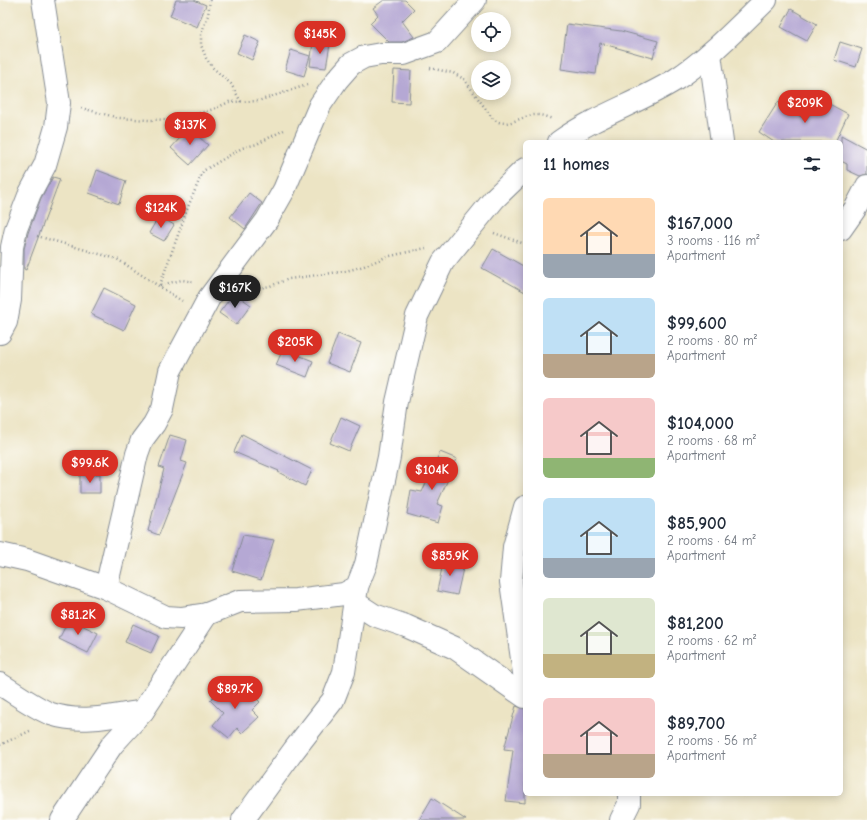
<!DOCTYPE html>
<html lang="en">
<head>
<meta charset="utf-8">
<style>
	body { margin:0; font-family:"Comic Neue",sans-serif; background:#f2f2f3; color:#1f2937; height:100vh; display:flex; flex-direction:column; font-size:15px; white-space:nowrap }
	* { box-sizing:border-box; margin:0 }
	p { font-size:13px; color:#747a83 }
	.icon { flex:none; width:22px; height:22px; fill:none; stroke:currentColor; stroke-width:2; stroke-linecap:round; stroke-linejoin:round }
	.map { position:relative; flex:1; overflow:hidden }
	.sheet { position:absolute; left:523px; top:140px; width:320px; height:656px; display:flex; flex-direction:column; background:#fff; border-radius:6px; box-shadow:0 2px 10px #0003 }
	.sheet>* { flex:none }
	.fabs { position:absolute; left:471px; top:12px; display:grid; gap:8px }
	.fabs a { display:grid; place-items:center; width:40px; height:40px; border-radius:50%; background:#fff; box-shadow:0 2px 10px #0003; font-size:20px }
	.price { position:absolute; translate:-50% -34px; padding:0 9px; border-radius:14px; background:#d93025; color:#fff; font-size:13px; line-height:26px; filter:drop-shadow(0 1px 2px #0008) }
	.price::after { content:''; position:absolute; left:50%; top:24px; width:12px; height:9px; margin-left:-6px; background:inherit; clip-path:polygon(0 0,100% 0,50% 100%) }
	.price.on { background:#222; color:#fff }
	ul { padding:0; list-style:none }
	li { display:flex; align-items:center; gap:12px; height:100px; padding:0 20px }
	li span { display:grid; place-items:center; flex:none; width:112px; height:80px; border-radius:6px; color:#555 }
	li>.icon { margin-inline-start:auto }
	span .icon { width:48px; height:48px; fill:#fffc; stroke-width:1 }
	li b { font-size:17px }
	h2 { display:flex; justify-content:space-between; align-items:center; height:48px; padding:0 20px; font-size:17px }
	.map>svg:first-child { display:block }
	.building { fill:#b5a8d4 }
	.lines { fill:none; stroke-linecap:round; stroke-linejoin:round }
	.street-casing { stroke:#848a91; stroke-width:24 }
	.path { stroke:#848a91; stroke-width:2.5; stroke-dasharray:1 3; stroke-linecap:butt }
	.street { stroke:#fff; stroke-width:22 }
</style>
</head>
<body>
<div class="map">
<svg width="867" height="820" viewBox="0 0 867 820">
	<rect width="100%" height="100%" fill="#fdfcf7"/>
	<filter id="ink" filterUnits="userSpaceOnUse"><feTurbulence type="fractalNoise" baseFrequency=".025" numOctaves="2"/><feDisplacementMap in="SourceGraphic" scale="8" xChannelSelector="R" yChannelSelector="G"/><feConvolveMatrix kernelMatrix="1 2 1 2 8 2 1 2 1" color-interpolation-filters="sRGB"/></filter>
	<filter id="wash" filterUnits="userSpaceOnUse"><feTurbulence type="fractalNoise" baseFrequency=".012" numOctaves="4" result="noise"/><feDisplacementMap in="SourceGraphic" scale="16" xChannelSelector="R" yChannelSelector="G"/><feGaussianBlur stdDeviation="0.9" result="paint"/><feColorMatrix in="noise" values="0 0 0 0 0 0 0 0 0 0 0 0 0 0 0 0 0 1.4 0 .05"/><feComposite in="paint" operator="in"/></filter>
	<g filter="url(#wash)">
		<rect width="100%" height="100%" fill="#ece4c4"/>
		<g id="blocks">
			<g class="building">
				<polygon points="176,0 194,0 206,5 197,27 170,16"/>
				<polygon points="384,0 405,0 414,9 402,21 414,37 402,42 389,42 370,23 378,15 373,8"/>
				<polygon points="791,9 817,24 807,41 781,27"/>
				<polygon points="567,24 621,31 658,41 653,58 600,43 596,74 561,69"/>
				<polygon points="245,35 260,42 252,60 237,53"/>
				<polygon points="313,42 330,44 326,68 310,66"/>
				<polygon points="840,42 862,49 856,67 834,60"/>
				<polygon points="291,50 310,56 304,76 285,70"/>
				<polygon points="394,70 411,71 409,103 392,102"/>
				<polygon points="818,98 848,114 835,142 774,142 759,132 778,102 806,120"/>
				<polygon points="189,128 208,145 190,165 171,148"/>
				<polygon points="841,135 867,149 867,174 860,176 847,170 847,164 841,161"/>
				<polygon points="97,170 126,181 119,204 89,193"/>
				<polygon points="53,177 60,179 26,270 24,269 24,249 28,233 41,198"/>
				<polygon points="249,193 262,203 245,229 230,217"/>
				<polygon points="159,216 174,225 164,241 149,233"/>
				<polygon points="493,249 525,267 525,292 482,268"/>
				<polygon points="104,288 136,304 124,330 91,314"/>
				<polygon points="234,293 251,305 236,325 219,313"/>
				<polygon points="338,334 361,343 350,372 327,363"/>
				<polygon points="283,349 313,361 307,377 276,365"/>
				<polygon points="341,417 360,426 349,451 330,443"/>
				<polygon points="242,434 312,470 305,486 278,472 279,471 234,452"/>
				<polygon points="170,435 187,440 181,461 187,463 159,535 148,531 164,469 159,467"/>
				<polygon points="440,452 457,459 437,504 443,506 438,523 407,514 411,490 422,492"/>
				<polygon points="100,474 100,493 80,493 80,475"/>
				<polygon points="243,535 274,540 261,580 232,571"/>
				<polygon points="444,559 464,564 457,595 437,591"/>
				<polygon points="69,619 98,633 88,653 59,639"/>
				<polygon points="133,624 159,636 151,653 125,642"/>
				<polygon points="226,684 235,693 243,685 260,702 252,710 259,717 242,733 237,728 229,738 213,725 223,713 210,700"/>
				<polygon points="516,706 525,709 525,803 506,801 513,750 504,749"/>
				<polygon points="432,798 466,820 419,820"/>
			</g>
		</g>
	</g>
	<g filter="url(#ink)">
		<use href="#blocks" fill-opacity="0" stroke="#848a91" stroke-width="1"/>
		<g class="lines">
			<defs>
				<g id="street">
					<polyline points="710,54 722,142"/>
					<path d="M559 142C595 116 638 103 675 80 709 58 737 28 766 0"/>
					<polyline points="841,229 855,209 867,186"/>
					<polyline points="0,333 6,322 10,300 12,247 16,229 30,193 45,165 56,127 59,103 43,0"/>
					<polyline points="525,507 514,547 511,582 525,680"/>
					<polyline points="0,554 27,560 106,588 166,617 181,618 207,614"/>
					<polyline points="106,588 137,454 142,440 154,424 162,409 170,371 209,298 267,220 284,190 320,105 337,80 351,64 364,57 381,54 404,54 437,42 475,0"/>
					<polyline points="354,602 374,615 406,626 455,648 525,697"/>
					<path d="M0 684C15 693 35 708 51 714 81 724 113 716 143 711L207 614 240 601 296 600 344 594 357 587 366 564 389 457 397 402 417 316 443 262 495 198 525 169"/>
					<polyline points="62,820 112,745 143,711"/>
					<polyline points="243,820 294,750 333,700 344,672 357,587"/>
					<polyline points="621,820 629,804 629,794"/>
				</g>
			</defs>
			<use href="#street" class="street-casing"/>
			<g class="path">
				<polyline points="210,0 208,15 201,34 201,45 206,58 212,67 231,84 241,102"/>
				<path d="M430 68 453 73 464 79 493 119C509 130 521 114 538 115 543 115 549 118 553 119"/>
				<polyline points="81,108 119,118 149,120 178,119 214,109 229,102 258,101 307,85"/>
				<polyline points="494,233 525,244"/>
				<polyline points="37,236 117,259 182,301"/>
				<polyline points="160,285 182,280 195,282"/>
				<polyline points="160,285 188,207 203,171 242,148 257,144 284,130"/>
				<polyline points="243,291 270,286 289,279 346,271 364,266 386,257 426,248"/>
				<polyline points="0,745 32,730"/>
			</g>
			<use href="#street" class="street"/>
		</g>
	</g>
</svg>
<div class="fabs">
<a><svg class="icon" aria-label="locate" viewBox="0 0 24 24"><circle cx="12" cy="12" r="6"/><path d="M12 2v4M12 18v4M2 12h4M18 12h4"/></svg></a>
<a><svg class="icon" aria-label="layers" viewBox="0 0 24 24"><path d="M12 4l9 5-9 5-9-5zM3 14l9 5 9-5"/></svg></a>
</div>
<b class="price" style="left:320px;top:55px">$145K</b>
<b class="price" style="left:805px;top:124px">$209K</b>
<b class="price" style="left:190px;top:146px">$137K</b>
<b class="price" style="left:161px;top:229px">$124K</b>
<b class="price on" style="left:235px;top:309px">$167K</b>
<b class="price" style="left:295px;top:363px">$205K</b>
<b class="price" style="left:90px;top:484px">$99.6K</b>
<b class="price" style="left:432px;top:491px">$104K</b>
<b class="price" style="left:450px;top:577px">$85.9K</b>
<b class="price" style="left:78px;top:636px">$81.2K</b>
<b class="price" style="left:235px;top:710px">$89.7K</b>
<section class="sheet">
<h2>11 homes<svg class="icon" aria-label="filters" viewBox="0 0 24 24"><path d="M4 7h16M4 17h16"/><circle cx="9" cy="7" r="2"/><circle cx="15" cy="17" r="2"/></svg></h2>
<ul>
<li><span style="background:linear-gradient(#ffd9b3 70%,#9aa5b1 0)"><svg class="icon" aria-label="home" viewBox="0 0 24 24"><path d="M3 11l9-7 9 7M6 9v11h12V9"/></svg></span><div><b>$167,000</b><p>3 rooms · 116 m²</p><p>Apartment</p></div></li>
<li><span style="background:linear-gradient(#bfe0f5 70%,#b9a48a 0)"><svg class="icon" aria-label="home" viewBox="0 0 24 24"><path d="M3 11l9-7 9 7M6 9v11h12V9"/></svg></span><div><b>$99,600</b><p>2 rooms · 80 m²</p><p>Apartment</p></div></li>
<li><span style="background:linear-gradient(#f6c9c9 75%,#8fb573 0)"><svg class="icon" aria-label="home" viewBox="0 0 24 24"><path d="M3 11l9-7 9 7M6 9v11h12V9"/></svg></span><div><b>$104,000</b><p>2 rooms · 68 m²</p><p>Apartment</p></div></li>
<li><span style="background:linear-gradient(#bfe0f5 75%,#9aa5b1 0)"><svg class="icon" aria-label="home" viewBox="0 0 24 24"><path d="M3 11l9-7 9 7M6 9v11h12V9"/></svg></span><div><b>$85,900</b><p>2 rooms · 64 m²</p><p>Apartment</p></div></li>
<li><span style="background:linear-gradient(#dfe7d0 70%,#c2b280 0)"><svg class="icon" aria-label="home" viewBox="0 0 24 24"><path d="M3 11l9-7 9 7M6 9v11h12V9"/></svg></span><div><b>$81,200</b><p>2 rooms · 62 m²</p><p>Apartment</p></div></li>
<li><span style="background:linear-gradient(#f6c9c9 70%,#b9a48a 0)"><svg class="icon" aria-label="home" viewBox="0 0 24 24"><path d="M3 11l9-7 9 7M6 9v11h12V9"/></svg></span><div><b>$89,700</b><p>2 rooms · 56 m²</p><p>Apartment</p></div></li>
</ul>
</section>
</div>
</body>
</html>
